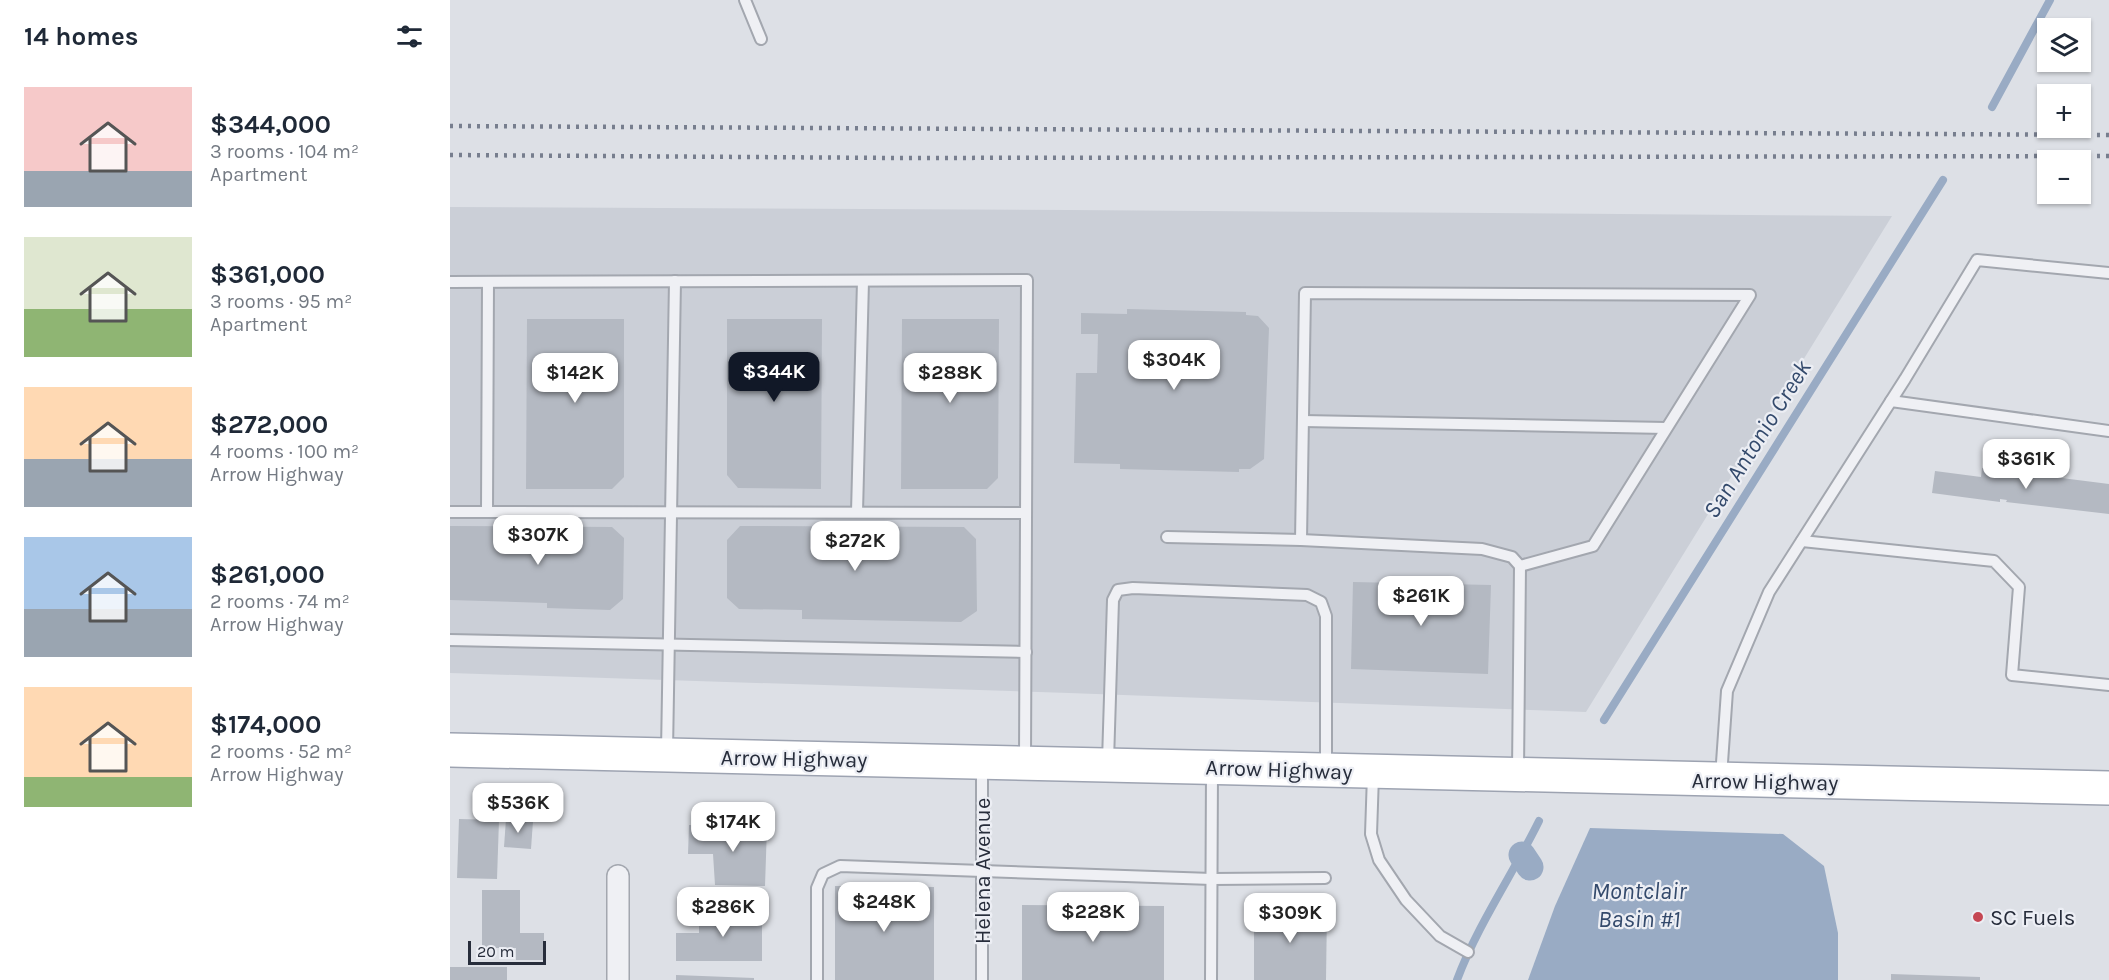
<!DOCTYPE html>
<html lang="en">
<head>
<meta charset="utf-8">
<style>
	body { margin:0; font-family:Karla,sans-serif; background:#f6f6f7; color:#1f2937; height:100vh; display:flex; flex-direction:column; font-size:22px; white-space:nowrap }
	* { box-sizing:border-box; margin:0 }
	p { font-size:20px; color:#747a83 }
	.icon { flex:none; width:33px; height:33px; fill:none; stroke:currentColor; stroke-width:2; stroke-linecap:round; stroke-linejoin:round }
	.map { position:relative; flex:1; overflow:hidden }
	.details { display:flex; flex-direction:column; background:#fff; width:450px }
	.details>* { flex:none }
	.tools { position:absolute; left:1587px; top:18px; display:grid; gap:12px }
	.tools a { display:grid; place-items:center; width:54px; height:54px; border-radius:0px; background:#fff; box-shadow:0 2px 4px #0004; font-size:30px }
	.scale { position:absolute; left:18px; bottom:15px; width:78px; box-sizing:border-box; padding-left:6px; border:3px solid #272d3b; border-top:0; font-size:16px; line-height:21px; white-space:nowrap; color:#272d3b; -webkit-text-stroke:4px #eceef4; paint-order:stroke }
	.price { position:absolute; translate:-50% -51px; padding:0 14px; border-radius:12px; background:#fff; color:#222; font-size:20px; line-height:39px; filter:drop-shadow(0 2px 3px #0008) }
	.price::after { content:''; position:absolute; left:50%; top:36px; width:18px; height:14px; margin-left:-9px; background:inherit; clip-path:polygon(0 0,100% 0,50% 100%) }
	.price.current { background:#111827; color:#fff }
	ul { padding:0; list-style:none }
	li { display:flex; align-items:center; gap:18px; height:150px; padding:0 24px }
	li span { display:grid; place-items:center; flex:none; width:168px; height:120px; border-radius:0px; color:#555 }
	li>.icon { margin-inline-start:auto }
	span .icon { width:72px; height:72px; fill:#fffc; stroke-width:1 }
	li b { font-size:26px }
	h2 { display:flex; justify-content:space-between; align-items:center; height:72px; padding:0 24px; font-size:26px }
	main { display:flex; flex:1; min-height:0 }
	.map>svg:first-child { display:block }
	.built { fill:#cbcfd7 }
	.water { fill:#99abc4 }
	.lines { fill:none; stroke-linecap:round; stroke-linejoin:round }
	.stream { stroke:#99abc4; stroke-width:8 }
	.canal { stroke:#99abc4; stroke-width:27 }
	.building { fill:#b4b9c2 }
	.lane-casing { stroke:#a3a7af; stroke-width:14 }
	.street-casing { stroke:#a3a7af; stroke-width:24 }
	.primary-casing { stroke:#9da3b1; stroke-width:36 }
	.lane { stroke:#eff0f4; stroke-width:10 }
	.street { stroke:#eff0f4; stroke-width:21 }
	.primary { stroke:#fff; stroke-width:33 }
	.rail { stroke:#777e8e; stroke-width:4.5; stroke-dasharray:3 6; stroke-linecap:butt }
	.poi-dot { fill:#c54753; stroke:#eceef4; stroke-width:2 }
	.labels { text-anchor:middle; stroke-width:4.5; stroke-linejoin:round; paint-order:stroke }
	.street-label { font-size:22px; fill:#272d3b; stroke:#eceef4 }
	.poi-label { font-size:22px; fill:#272d3b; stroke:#eceef4; text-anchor:start }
	.water-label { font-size:24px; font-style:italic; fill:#344a6c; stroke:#eceef4 }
</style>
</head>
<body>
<main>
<section class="details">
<h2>14 homes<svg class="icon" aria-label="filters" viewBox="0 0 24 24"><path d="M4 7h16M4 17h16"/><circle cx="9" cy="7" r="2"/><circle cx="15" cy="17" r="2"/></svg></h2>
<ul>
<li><span style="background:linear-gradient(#f6c9c9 70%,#9aa5b1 0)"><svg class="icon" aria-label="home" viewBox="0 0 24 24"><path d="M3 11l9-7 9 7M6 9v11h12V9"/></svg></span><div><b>$344,000</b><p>3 rooms · 104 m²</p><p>Apartment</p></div></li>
<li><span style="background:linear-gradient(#dfe7d0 60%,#8fb573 0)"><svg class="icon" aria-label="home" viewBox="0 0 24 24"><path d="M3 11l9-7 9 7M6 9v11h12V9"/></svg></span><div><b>$361,000</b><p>3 rooms · 95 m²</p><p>Apartment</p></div></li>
<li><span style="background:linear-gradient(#ffd9b3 60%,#9aa5b1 0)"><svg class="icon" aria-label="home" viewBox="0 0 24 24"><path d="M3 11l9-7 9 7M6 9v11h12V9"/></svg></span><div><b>$272,000</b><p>4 rooms · 100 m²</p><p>Arrow Highway</p></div></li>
<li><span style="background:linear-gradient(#a9c7e8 60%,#9aa5b1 0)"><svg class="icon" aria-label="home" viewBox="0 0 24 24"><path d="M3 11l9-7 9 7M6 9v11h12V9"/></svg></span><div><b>$261,000</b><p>2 rooms · 74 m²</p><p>Arrow Highway</p></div></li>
<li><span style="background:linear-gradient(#ffd9b3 75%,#8fb573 0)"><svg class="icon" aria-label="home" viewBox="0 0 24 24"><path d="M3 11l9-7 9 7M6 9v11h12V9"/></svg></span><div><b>$174,000</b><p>2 rooms · 52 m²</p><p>Arrow Highway</p></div></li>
</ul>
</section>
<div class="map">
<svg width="1659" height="980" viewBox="0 0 1659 980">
	<rect width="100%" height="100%" fill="#dde0e6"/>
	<polygon class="built" points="0,207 620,210 1442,216 1136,712 619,693 0,673"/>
	<polygon class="water" points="1140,828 1333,834 1374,866 1388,933 1388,980 1078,980 1105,906"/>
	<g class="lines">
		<g class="stream">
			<polyline points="1542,107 1600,0"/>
			<polyline points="1154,720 1493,180"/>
			<path d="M1007 980C1028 924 1063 874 1089 821"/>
		</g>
		<polyline class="canal" points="1072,855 1080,867"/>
	</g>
	<g class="building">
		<polygon points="677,309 796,312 796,315 808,316 819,328 814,459 800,469 789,469 789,472 670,469 670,464 624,463 626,373 647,373 648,334 631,334 631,313 677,314"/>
		<polygon points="77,319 174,319 174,477 162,489 76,489"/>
		<polygon points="277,319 372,319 371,489 288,488 277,475"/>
		<polygon points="452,319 549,319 548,478 537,489 451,489"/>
		<polygon points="1532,468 1659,484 1659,514 1556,502 1557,500 1550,499 1550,502 1482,493 1485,471 1531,477"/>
		<polygon points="0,526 162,527 174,538 173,599 160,610 97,608 97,603 0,600"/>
		<polygon points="290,526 514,527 526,539 527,611 511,622 352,619 352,610 289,609 277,598 277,540"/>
		<polygon points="903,582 1041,585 1038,674 901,669"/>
		<polygon points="9,819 49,820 47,879 7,878"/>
		<polygon points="56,819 83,821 81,849 54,847"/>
		<polygon points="239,825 317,827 315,886 265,885 263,854 238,854"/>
		<polygon points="385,886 484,887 484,980 385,980"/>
		<polygon points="32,890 70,890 70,933 94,933 94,960 66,960 66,948 32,948"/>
		<polygon points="572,905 714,906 714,980 572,980"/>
		<polygon points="264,908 271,908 271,911 291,911 291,909 298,909 298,912 312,912 312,961 226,961 226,933 249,933 249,911 264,910"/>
		<polygon points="804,908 877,909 876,980 804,980"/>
		<rect x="0" y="967" width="57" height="13"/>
		<polygon points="1441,974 1530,977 1530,980 1441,980"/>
		<polygon points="226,975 304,978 304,980 226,980"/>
	</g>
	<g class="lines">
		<defs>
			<g id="lane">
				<polyline points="295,0 311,39"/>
				<polyline points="0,282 577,280 575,761"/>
				<polyline points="1441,401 1659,431"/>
				<polyline points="853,421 1216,428"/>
				<polyline points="0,512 576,513"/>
				<polyline points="37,512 38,282"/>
				<polyline points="407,512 413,281"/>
				<polyline points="717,537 851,540 1032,549 1062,557 1070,566 1068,771"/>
				<polyline points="851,540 855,293 1300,295 1143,546 1070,566"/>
				<polyline points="1352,541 1544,561 1569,587 1562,675 1659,685"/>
				<polyline points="0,640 576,652"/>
				<polyline points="217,751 225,281"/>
				<polyline points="658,761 663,600 668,590 683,588 857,595 871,602 876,616 876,766"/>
				<polyline points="532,764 532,980"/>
				<polyline points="923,775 921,834 929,860 956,900 990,936 1018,952"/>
				<polyline points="1271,777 1277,691 1319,592 1455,379 1527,260 1659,273"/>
				<polyline points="367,980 367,888 373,874 390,866 762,879 875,878"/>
				<polyline points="761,980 762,771"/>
			</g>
			<polyline id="street" points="168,980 168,876"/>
			<polyline id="primary" points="0,750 1659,788"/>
		</defs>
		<use href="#lane" class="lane-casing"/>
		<use href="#street" class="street-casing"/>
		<use href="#primary" class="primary-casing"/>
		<use href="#lane" class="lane"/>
		<use href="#street" class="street"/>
		<use href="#primary" class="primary"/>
		<g class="rail">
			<polyline points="0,126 1659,135"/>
			<polyline points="0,155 447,158 1659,156"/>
		</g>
	</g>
	<circle class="poi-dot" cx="1528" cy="917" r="6"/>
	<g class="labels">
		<g class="street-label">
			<text transform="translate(344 758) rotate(1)" y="8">Arrow Highway</text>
			<text transform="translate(829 769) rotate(2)" y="8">Arrow Highway</text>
			<text transform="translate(1315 781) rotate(1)" y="8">Arrow Highway</text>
			<text transform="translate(532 871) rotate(-90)" y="8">Helena Avenue</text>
		</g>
		<g class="poi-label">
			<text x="1540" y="925">SC Fuels</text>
		</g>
		<g class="water-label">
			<text transform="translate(1307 439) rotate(-58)" y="8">San Antonio Creek</text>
			<text x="1189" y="899">Montclair<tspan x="1189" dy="28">Basin #1</tspan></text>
		</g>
	</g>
</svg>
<div class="tools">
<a><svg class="icon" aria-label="layers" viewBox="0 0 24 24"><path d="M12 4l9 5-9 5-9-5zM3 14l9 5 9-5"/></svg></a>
<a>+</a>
<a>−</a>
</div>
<div class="scale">20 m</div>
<b class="price" style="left:724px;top:391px">$304K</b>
<b class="price current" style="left:324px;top:403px">$344K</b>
<b class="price" style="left:125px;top:404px">$142K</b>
<b class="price" style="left:500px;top:404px">$288K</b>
<b class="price" style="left:1576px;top:490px">$361K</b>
<b class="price" style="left:88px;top:566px">$307K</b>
<b class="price" style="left:405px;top:572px">$272K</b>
<b class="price" style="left:971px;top:627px">$261K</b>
<b class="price" style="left:68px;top:834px">$536K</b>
<b class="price" style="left:283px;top:853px">$174K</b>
<b class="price" style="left:434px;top:933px">$248K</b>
<b class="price" style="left:273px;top:938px">$286K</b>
<b class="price" style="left:643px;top:943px">$228K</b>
<b class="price" style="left:840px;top:944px">$309K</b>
</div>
</main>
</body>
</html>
